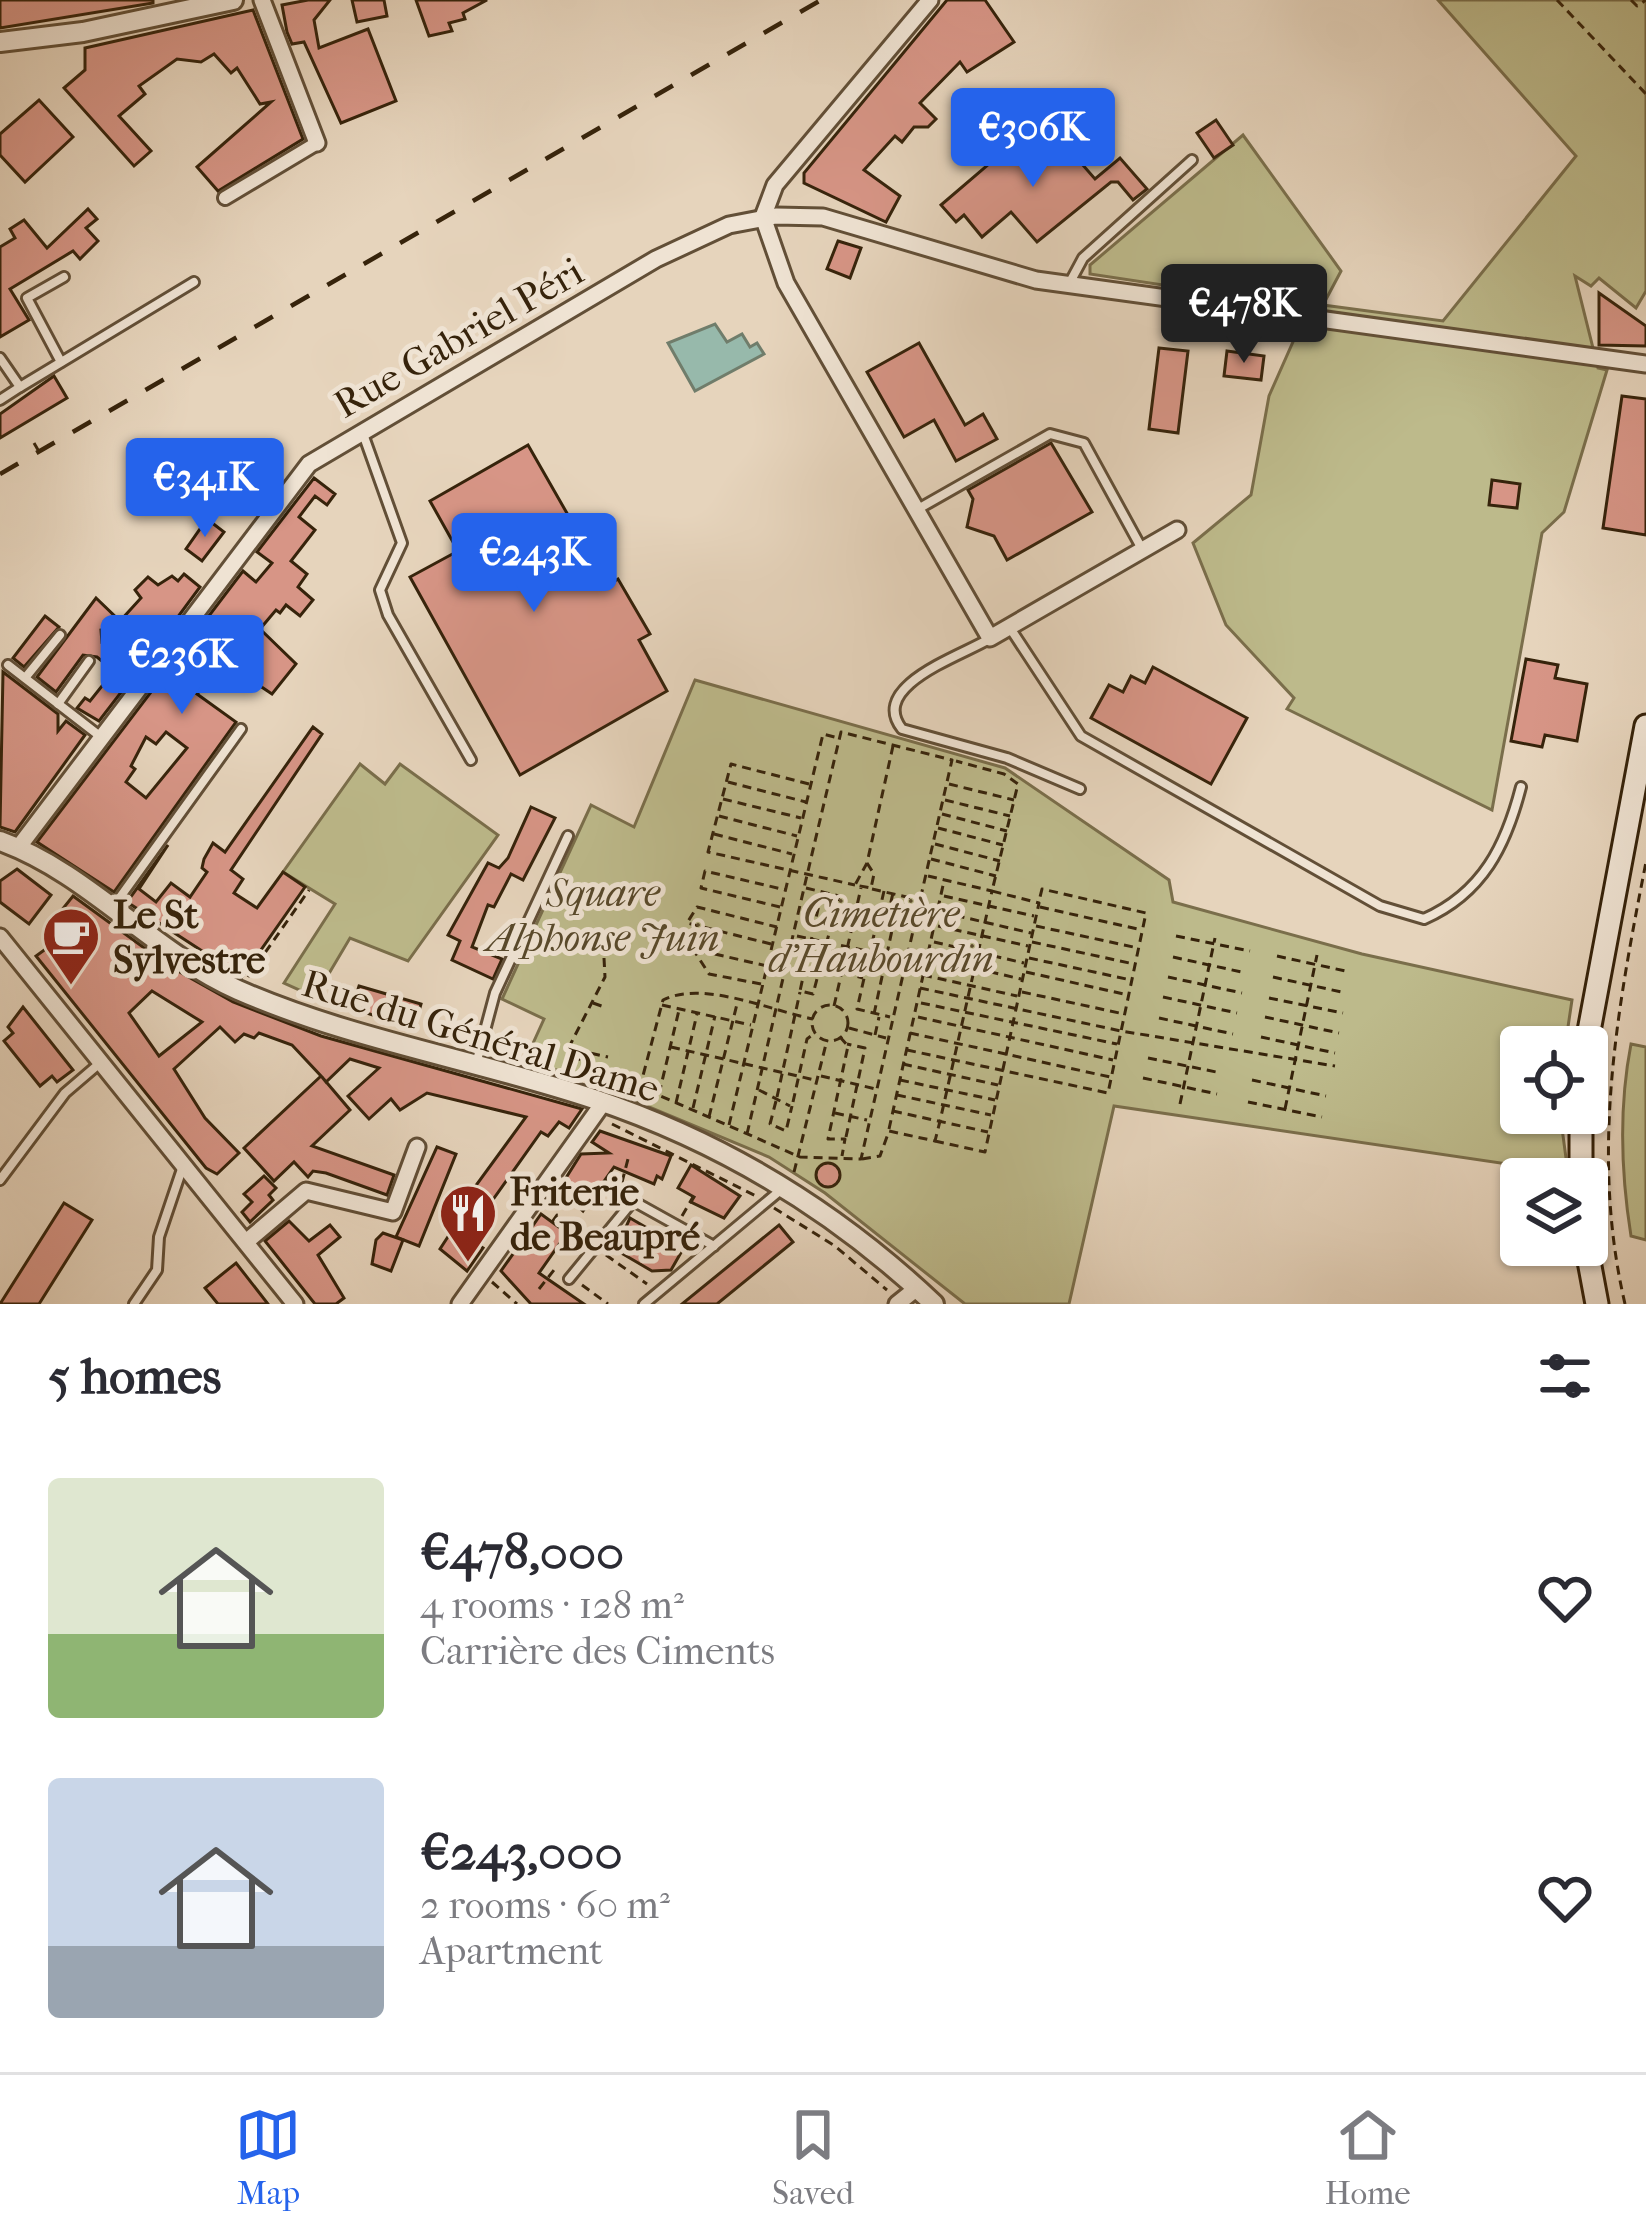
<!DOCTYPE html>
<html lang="en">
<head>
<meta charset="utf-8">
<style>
	body { margin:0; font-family:"IM FELL French Canon",serif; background:#f2f2f3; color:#2b2b33; height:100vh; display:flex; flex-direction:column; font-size:45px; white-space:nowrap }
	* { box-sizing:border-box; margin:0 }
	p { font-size:39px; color:#7c7c81 }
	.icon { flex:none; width:66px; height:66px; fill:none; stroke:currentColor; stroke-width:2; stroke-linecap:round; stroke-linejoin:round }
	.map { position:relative; height:1304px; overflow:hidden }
	.drawer { display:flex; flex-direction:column; background:#fff; flex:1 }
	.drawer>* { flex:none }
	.buttons { position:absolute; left:1500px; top:1026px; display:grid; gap:24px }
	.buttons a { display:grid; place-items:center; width:108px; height:108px; border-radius:12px; background:#fff; box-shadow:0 3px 9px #0004; font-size:60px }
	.price { position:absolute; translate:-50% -102px; padding:0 27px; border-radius:12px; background:#2563eb; color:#fff; font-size:39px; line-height:78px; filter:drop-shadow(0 3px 6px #0008) }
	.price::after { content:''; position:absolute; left:50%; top:72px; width:36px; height:27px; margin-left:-18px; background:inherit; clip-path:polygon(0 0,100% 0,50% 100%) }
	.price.selected { background:#222; color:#fff }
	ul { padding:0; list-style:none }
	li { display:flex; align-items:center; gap:36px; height:300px; padding:0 48px }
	li span { display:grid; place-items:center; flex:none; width:336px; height:240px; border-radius:12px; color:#555 }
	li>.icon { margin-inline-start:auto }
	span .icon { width:144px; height:144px; fill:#fffc; stroke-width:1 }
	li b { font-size:51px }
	h2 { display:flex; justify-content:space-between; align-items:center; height:144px; padding:0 48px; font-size:51px }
	.menu { display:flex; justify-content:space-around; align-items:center; height:168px; border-top:3px solid #e1e1e2; background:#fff; font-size:33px; color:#7c7c81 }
	.menu a { display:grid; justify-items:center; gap:6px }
	.menu .selected { color:#2563eb }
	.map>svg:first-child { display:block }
	.green { fill:#bdba8b; stroke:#7a6e4b; stroke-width:3 }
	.water { fill:#97b9ab; stroke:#707d6b; stroke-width:3 }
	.building { fill:#d79586; stroke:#36230b; stroke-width:3; fill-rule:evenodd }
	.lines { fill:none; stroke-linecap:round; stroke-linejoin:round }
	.service-casing { stroke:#624f37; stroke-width:14 }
	.pedestrian-casing { stroke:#624f37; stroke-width:18 }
	.minor-casing { stroke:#624f37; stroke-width:21 }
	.tertiary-casing { stroke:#624f37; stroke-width:24 }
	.secondary-casing { stroke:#36230b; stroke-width:27 }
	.path { stroke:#36230b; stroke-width:3; stroke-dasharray:9 6; stroke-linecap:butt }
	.service { stroke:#efe3d3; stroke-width:8 }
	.pedestrian { stroke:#efe3d3; stroke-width:12 }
	.minor { stroke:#efe3d3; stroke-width:15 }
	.tertiary { stroke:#efe3d3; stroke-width:18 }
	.secondary { stroke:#efe3d3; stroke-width:21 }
	.rail { stroke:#36230b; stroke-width:4.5; stroke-dasharray:21 21; stroke-linecap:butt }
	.labels { text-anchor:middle; stroke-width:10; stroke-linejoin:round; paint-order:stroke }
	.street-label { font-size:39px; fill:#36230b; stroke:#efe3d3 }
	.park-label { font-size:39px; font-style:italic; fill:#58492b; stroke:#efe3d3 }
	.poi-label { font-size:39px; font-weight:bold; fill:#36230b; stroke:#efe3d3; text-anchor:start }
</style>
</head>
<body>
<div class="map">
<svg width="1646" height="1304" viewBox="0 0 1646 1304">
	<rect width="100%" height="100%" fill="#e6d4bc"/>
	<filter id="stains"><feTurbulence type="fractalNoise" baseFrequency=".00167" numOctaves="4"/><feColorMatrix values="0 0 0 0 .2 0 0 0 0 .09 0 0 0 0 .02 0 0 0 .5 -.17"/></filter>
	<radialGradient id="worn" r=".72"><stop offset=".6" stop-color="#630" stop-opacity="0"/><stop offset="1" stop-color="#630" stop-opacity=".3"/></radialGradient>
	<g class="green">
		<polygon points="1438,0 1646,0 1646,291 1636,308 1599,278 1591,286 1575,276 1598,368 1607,370 1564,512 1542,533 1492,810 1287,709 1294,698 1226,625 1193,543 1251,495 1269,396 1296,335 1301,306 1090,274 1090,265 1243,135 1341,271 1323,305 1443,321 1576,156"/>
		<polygon points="695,680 1005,768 1169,880 1173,902 1362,954 1572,1000 1565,1047 1521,1047 1521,1113 1560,1113 1568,1173 1114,1106 1069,1304 965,1304 825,1193 769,1157 625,1097 626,1090 525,1061 544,1019 502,999 591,805 634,827"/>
		<polygon points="360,764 385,784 400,764 498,835 408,961 350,938 315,997 284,983 335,904 283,872"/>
		<path d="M1631 1044 1646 1047V1240L1631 1236C1621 1173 1619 1106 1631 1044Z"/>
	</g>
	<polygon class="water" points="715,324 727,342 742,334 750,347 757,343 764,354 695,391 668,343"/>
	<g class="building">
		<polygon points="0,0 153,0 153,3 0,28"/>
		<polygon points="308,0 330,0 314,20 319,48 368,29 396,101 341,123 304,42 292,44 287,32 282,5"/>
		<polygon points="352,0 384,0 387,16 357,22"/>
		<polygon points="416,0 487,0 463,13 465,19 449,23 452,31 429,36"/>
		<polygon points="947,0 985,0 1014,42 967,72 960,62 920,103 936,119 928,127 914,127 902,142 895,136 864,170 900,196 886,222 804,183 804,173"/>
		<polygon points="253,10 303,139 218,191 197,167 271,102 260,104 237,68 231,73 214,54 201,62 177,59 139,86 145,94 119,116 151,151 134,166 64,88 85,70 85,48"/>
		<polygon points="39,100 73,137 25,182 0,155 0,134"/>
		<polygon points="1216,120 1233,145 1214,158 1197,133"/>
		<polygon points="1024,134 1049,164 1068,148 1095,179 1120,158 1147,189 1133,200 1118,182 1111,182 1037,242 1011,212 982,237 964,215 956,222 941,205"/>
		<polygon points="88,209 97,219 86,228 98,241 80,259 73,251 10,289 29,320 0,337 0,247 15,238 10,229 24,220 47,248"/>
		<polygon points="838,241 861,248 850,278 827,269"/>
		<polygon points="1599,293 1646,326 1646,346 1599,345"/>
		<polygon points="919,343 965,425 983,414 997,439 956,461 934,420 904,437 867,372"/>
		<polygon points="1159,348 1188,351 1178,433 1149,429"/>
		<polygon points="1227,351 1264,356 1261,380 1224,376"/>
		<polygon points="54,376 67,398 0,438 0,414"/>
		<polygon points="1622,396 1646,399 1646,535 1603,528"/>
		<polygon points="1051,443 1092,512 1007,560 994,536 967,527 973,499 968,490"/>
		<polygon points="528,445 608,585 618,579 650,634 639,640 667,691 520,775 410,577 458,551 430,501"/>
		<path d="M314 478 335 494 327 505 315 496 299 517 315 530 291 561 307 574 298 587 313 600 300 616 286 605 280 613 276 610 260 629 296 664 272 694 211 653 189 681 200 691 197 694 236 722 114 892 37 842 243 571 256 582 272 563 257 552ZM166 732 187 748 146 798 126 782 135 769 131 766 146 737 156 744Z"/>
		<polygon points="1492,480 1520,484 1517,508 1489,505"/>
		<polygon points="207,519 224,532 202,561 186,549"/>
		<polygon points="184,574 200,587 149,656 116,627 101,630 102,643 136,673 99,721 77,708 85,698 90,701 114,671 97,657 83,655 56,692 37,677 96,598 120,621 141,598 135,590 148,577 158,585 172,576 178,581"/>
		<polygon points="45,616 59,627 24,667 13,658"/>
		<polygon points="1526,659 1558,665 1555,678 1587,684 1577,741 1545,735 1542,747 1511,741"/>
		<polygon points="1153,667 1247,718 1211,784 1091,718 1109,685 1123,692 1131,676 1145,683"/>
		<polygon points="3,672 58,714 58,731 66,721 85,735 15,832 0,827"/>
		<polygon points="313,727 322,734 231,870 243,879 234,893 257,908 283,872 305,887 242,977 127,902 168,845 139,889 156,902 171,883 190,897 207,872 202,868 204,859 213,843 225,852"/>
		<polygon points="531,807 555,818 523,880 511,874 494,907 488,905 472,947 502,959 493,979 452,960 460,941 448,935 488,863 499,868 508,858"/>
		<polygon points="17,869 51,895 29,924 0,902 0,881"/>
		<path d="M73 896 169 966 233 1002 321 1036 582 1109 569 1128 559 1122 548 1136 541 1132 482 1215 466 1237 483 1248 467 1271 440 1249 453 1229 447 1225 526 1117 427 1093 400 1110 391 1099 369 1119 348 1096 379 1068 350 1059 326 1082 322 1077 350 1110 312 1146 394 1175 387 1195 326 1173 313 1171 308 1177 294 1162 274 1181 244 1148 321 1076 292 1045 259 1033 254 1038 244 1034 235 1042 220 1027 174 1069 205 1118 239 1153 217 1174 206 1168 36 956 47 948 53 955 76 923 61 911ZM152 991 202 1022 159 1056 129 1013Z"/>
		<polygon points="359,986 421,1004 414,1029 352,1008"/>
		<polygon points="23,1007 73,1070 57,1082 52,1076 40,1086 4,1041 13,1033 8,1027"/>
		<polygon points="600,1131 671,1156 662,1179 657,1176 654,1184 614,1167 583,1211 559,1189 581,1154 609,1153 592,1142"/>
		<polygon points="437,1147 456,1154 419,1246 396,1237"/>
		<circle cx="828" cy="1175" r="12"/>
		<polygon points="691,1165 740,1196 724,1218 691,1202 694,1197 678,1188"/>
		<polygon points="264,1176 276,1188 269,1195 273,1200 250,1222 242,1212 252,1202 244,1194"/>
		<polygon points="64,1203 92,1220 39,1304 0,1304"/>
		<polygon points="541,1214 567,1233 539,1273 584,1304 531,1304 501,1271"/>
		<polygon points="630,1218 683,1249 671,1270 652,1271 616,1250"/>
		<polygon points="289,1221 309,1241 330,1225 340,1237 318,1255 344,1298 336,1304 315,1304 265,1241"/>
		<polygon points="779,1225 793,1242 717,1304 682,1304"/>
		<polygon points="383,1233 403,1240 391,1271 372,1264 376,1240"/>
		<polygon points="236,1263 268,1304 218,1304 205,1288"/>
	</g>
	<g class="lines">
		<defs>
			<g id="service">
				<polyline points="1069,284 1083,258 1192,160"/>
				<polyline points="0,358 20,387 0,400"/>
				<polyline points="61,362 27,298 64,277"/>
				<polyline points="20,387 194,282"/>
				<polyline points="362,431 402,543 380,590 388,615 471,760"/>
				<polyline points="918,509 1050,434 1084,443 1142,549"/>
				<path d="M1010 628 1081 736 1380 906 1424 919C1483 893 1506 845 1521 787"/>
				<path d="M989 639C961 656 868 686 902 729L1007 758 1080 789"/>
				<polyline points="8,665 101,737"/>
				<polyline points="25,678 60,635"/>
				<polyline points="58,704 89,661"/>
				<polyline points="113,907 241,729"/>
				<polyline points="476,1064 495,993 568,836"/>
				<polyline points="0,1180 65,1093 100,1063"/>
				<polyline points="569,1279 633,1201 714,1246"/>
				<polyline points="134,1304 157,1270 159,1237 183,1166"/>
				<polyline points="644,1304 782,1189"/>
			</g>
			<g id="pedestrian">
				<polyline points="225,198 317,143"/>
				<polyline points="110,636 149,670"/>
			</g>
			<g id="minor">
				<polyline points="262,0 317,143"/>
				<polyline points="763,217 786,283 990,638 1177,530"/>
				<polyline points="763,217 775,185 930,0"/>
				<polyline points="18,848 309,464 656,259 729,225 776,216 823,217 1036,280 1646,364"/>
				<polyline points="0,937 295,1304"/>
				<polyline points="246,1242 306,1191 393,1212 417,1147"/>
				<polyline points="460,1304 603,1103"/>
				<polyline points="897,1304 917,1288"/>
			</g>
			<g id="tertiary">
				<polyline points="0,42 83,32 233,0"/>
				<path d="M0 841C89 873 152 952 238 990 352 1040 477 1060 594 1099 722 1142 836 1211 934 1304"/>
			</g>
			<g id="secondary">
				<polyline points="1586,1047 1646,726"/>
				<polyline points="1581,1179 1581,1113"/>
				<polyline points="1586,1245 1597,1304"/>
			</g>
		</defs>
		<use href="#service" class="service-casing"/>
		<use href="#pedestrian" class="pedestrian-casing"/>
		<use href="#minor" class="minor-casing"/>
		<use href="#tertiary" class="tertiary-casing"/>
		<use href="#secondary" class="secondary-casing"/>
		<g class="path">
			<polyline points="1557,0 1646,94"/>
			<polyline points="1631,0 1637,6 1646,0"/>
			<polyline points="34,443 41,455"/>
			<polyline points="728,782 806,802"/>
			<polyline points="809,784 731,764 708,852 855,885"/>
			<polyline points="949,784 1014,800"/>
			<polyline points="723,799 801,818"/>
			<polyline points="945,800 1010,816"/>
			<polyline points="942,814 1007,831"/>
			<polyline points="719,816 797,836"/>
			<polyline points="938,828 1003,845"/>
			<polyline points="714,834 792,854"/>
			<polyline points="935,844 1000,861"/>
			<polyline points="931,859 996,876"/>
			<polyline points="867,863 874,874 871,888 855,885 867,863 893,746"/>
			<polyline points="806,888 839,896 813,994 800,991 822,891"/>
			<polyline points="872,889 920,900"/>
			<polyline points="884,891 857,1009 890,1017"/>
			<polyline points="944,896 1034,916"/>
			<polyline points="780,907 701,888 705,871 786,890"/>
			<polyline points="1040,907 1142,930"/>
			<polyline points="941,912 1031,933"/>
			<polyline points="938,926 1028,946"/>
			<polyline points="1036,926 1138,948"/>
			<polyline points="797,936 905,959"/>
			<polyline points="1176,936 1250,951"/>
			<polyline points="934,942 1024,963"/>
			<polyline points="1032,942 1134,964"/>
			<polyline points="771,944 687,923 697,907 777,927"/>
			<polyline points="1277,956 1350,972"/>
			<polyline points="1173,957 1246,973"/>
			<polyline points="604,958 605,977 569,1047 573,1063 590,1053 608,1057"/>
			<polyline points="931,958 1021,979"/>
			<polyline points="1029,958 1131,980"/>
			<polyline points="1026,972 1128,995"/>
			<polyline points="843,973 863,978"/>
			<polyline points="923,975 1017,996"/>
			<polyline points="248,977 309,890"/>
			<polyline points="1168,977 1242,993"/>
			<polyline points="1273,977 1346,993"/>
			<polyline points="761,984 709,974 693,949 767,966"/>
			<polyline points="920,988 1121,1031 1335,1066"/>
			<polyline points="1022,992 1124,1014"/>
			<polyline points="1163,997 1237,1013"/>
			<polyline points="1269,998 1343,1013"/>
			<polyline points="593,1003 607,1008"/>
			<polyline points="921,1003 1117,1044"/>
			<polyline points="662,1005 751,1025"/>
			<circle cx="830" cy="1023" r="18"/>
			<polyline points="834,1006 861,888"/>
			<polyline points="874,1014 897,907 890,906 893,893"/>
			<polyline points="918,1017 1113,1060"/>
			<polyline points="1265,1017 1339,1033"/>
			<polyline points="1159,1018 1233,1034"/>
			<polyline points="849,1028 886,1038"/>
			<polyline points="910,1033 1110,1077"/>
			<polyline points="875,1035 879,1017"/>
			<polyline points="840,1037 848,1046 828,1139 845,1139 842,1156"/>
			<polyline points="1261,1037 1335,1053"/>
			<polyline points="671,1047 815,1080"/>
			<polyline points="907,1050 1108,1093 1146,913 1042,889 1039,901"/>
			<polyline points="1148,1058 1221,1073"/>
			<polyline points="573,1063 569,1072 623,1087 621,1092"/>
			<polyline points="903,1064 998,1085"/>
			<polyline points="821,1076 876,1089"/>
			<polyline points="1143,1078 1217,1094"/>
			<polyline points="900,1080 995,1100"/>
			<polyline points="1252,1080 1326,1096"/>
			<polyline points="759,1090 790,1106"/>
			<polyline points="659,1094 679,1010"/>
			<polyline points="897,1095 991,1115"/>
			<polyline points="777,1097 800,992"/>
			<polyline points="776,1101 770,1124 786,1131 792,1106"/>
			<polyline points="793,1102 807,1039 815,1033"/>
			<polyline points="1248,1102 1322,1117"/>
			<polyline points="676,1103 697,1014"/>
			<polyline points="1180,1104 1215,938"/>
			<polyline points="693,1108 715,1016"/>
			<polyline points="1285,1109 1317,955"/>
			<polyline points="893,1111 988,1132"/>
			<polyline points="835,1113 867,1120"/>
			<polyline points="709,1117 737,1004"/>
			<polyline points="612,1124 756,1196"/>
			<polyline points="729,1125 823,734 838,738"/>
			<polyline points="889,1129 944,881"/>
			<path d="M747 1134C778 1000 809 865 841 732L952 760 861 1159 800 1157 640 1087 663 1000C703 980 769 1010 813 1019"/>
			<polyline points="846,1137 865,1048 847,1044"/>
			<polyline points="935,1141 985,1152 1039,903 992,891 1018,784 1004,774 956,761"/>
			<polyline points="862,1159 880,1156 889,1131 935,1141 940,1121 992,891 928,876"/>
			<polyline points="794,1172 827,1040"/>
			<polyline points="606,1179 619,1189"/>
			<polyline points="624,1196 620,1190 628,1159"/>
			<polyline points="774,1208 835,1246 887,1290"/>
			<polyline points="682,1216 693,1197"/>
			<polyline points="552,1222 557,1215 586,1236"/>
			<polyline points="606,1255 647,1284"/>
			<polyline points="492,1282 517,1304"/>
			<polyline points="582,1285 608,1304"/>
			<polyline points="539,1289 554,1270 557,1272"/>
			<path d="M1625 1304C1590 1154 1617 1010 1646 862"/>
		</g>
		<use href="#service" class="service"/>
		<use href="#pedestrian" class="pedestrian"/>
		<use href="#minor" class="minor"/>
		<use href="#tertiary" class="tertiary"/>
		<use href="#secondary" class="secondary"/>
		<polyline class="rail" points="0,474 821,0"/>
	</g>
	<defs>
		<symbol id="cafe-pin" viewBox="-11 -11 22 30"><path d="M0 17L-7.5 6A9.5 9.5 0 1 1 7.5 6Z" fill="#8f2418" stroke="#efe3d3"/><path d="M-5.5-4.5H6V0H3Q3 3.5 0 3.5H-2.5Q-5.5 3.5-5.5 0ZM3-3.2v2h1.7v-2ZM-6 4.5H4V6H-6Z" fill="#fff"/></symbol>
		<symbol id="restaurant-pin" viewBox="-11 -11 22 30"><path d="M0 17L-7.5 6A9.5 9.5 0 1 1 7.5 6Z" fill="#8f2418" stroke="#efe3d3"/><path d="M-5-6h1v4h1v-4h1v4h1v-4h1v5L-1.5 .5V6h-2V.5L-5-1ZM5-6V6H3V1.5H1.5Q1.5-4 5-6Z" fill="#fff"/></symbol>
	</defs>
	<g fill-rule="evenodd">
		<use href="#cafe-pin" x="38" y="903" width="66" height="90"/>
		<use href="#restaurant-pin" x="435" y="1180" width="66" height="90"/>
	</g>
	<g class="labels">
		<g class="street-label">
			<text transform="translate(458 337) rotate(-30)" y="14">Rue Gabriel Péri</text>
			<text transform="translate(481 1035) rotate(17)" y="14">Rue du Général Dame</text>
		</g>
		<g class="park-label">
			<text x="603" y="906">Square<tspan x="603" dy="45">Alphonse Juin</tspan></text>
			<text x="881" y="927">Cimetière<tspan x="881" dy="45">d'Haubourdin</tspan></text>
		</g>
		<g class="poi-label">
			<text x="113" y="928">Le St<tspan x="113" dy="45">Sylvestre</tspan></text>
			<text x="510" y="1205">Friterie<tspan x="510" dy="45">de Beaupré</tspan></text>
		</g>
	</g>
	<rect width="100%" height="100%" filter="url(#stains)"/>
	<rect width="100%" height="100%" fill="url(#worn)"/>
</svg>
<div class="buttons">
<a><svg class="icon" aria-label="locate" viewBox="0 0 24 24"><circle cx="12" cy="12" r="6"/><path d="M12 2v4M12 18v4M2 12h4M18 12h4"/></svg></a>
<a><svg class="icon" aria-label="layers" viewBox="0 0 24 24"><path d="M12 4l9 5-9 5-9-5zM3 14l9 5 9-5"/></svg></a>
</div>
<b class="price" style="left:1033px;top:190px">€306K</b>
<b class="price selected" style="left:1244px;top:366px">€478K</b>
<b class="price" style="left:205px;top:540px">€341K</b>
<b class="price" style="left:534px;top:615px">€243K</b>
<b class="price" style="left:182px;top:717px">€236K</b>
</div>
<section class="drawer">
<h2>5 homes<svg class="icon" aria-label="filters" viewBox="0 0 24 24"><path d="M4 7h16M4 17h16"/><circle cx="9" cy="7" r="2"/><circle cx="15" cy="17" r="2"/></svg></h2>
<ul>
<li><span style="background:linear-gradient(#dfe7d0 65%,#8fb573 0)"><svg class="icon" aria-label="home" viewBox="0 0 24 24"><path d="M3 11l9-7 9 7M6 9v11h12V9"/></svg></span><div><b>€478,000</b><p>4 rooms · 128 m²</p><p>Carrière des Ciments</p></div><svg class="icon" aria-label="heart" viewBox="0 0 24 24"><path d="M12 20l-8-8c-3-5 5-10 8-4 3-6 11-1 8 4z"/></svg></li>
<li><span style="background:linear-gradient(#c9d6e8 70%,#9aa5b1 0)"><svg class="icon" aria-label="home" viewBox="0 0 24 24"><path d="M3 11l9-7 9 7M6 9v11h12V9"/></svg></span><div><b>€243,000</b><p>2 rooms · 60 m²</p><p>Apartment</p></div><svg class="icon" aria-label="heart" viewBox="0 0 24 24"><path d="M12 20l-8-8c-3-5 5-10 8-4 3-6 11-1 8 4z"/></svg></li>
</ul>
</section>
<nav class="menu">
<a class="selected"><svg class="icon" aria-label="map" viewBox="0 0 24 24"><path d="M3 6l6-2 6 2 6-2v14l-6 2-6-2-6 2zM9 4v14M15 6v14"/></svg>Map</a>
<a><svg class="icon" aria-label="saved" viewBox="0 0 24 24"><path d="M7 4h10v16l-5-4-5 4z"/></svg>Saved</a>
<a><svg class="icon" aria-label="home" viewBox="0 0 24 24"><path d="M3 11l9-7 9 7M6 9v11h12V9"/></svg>Home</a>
</nav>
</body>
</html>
